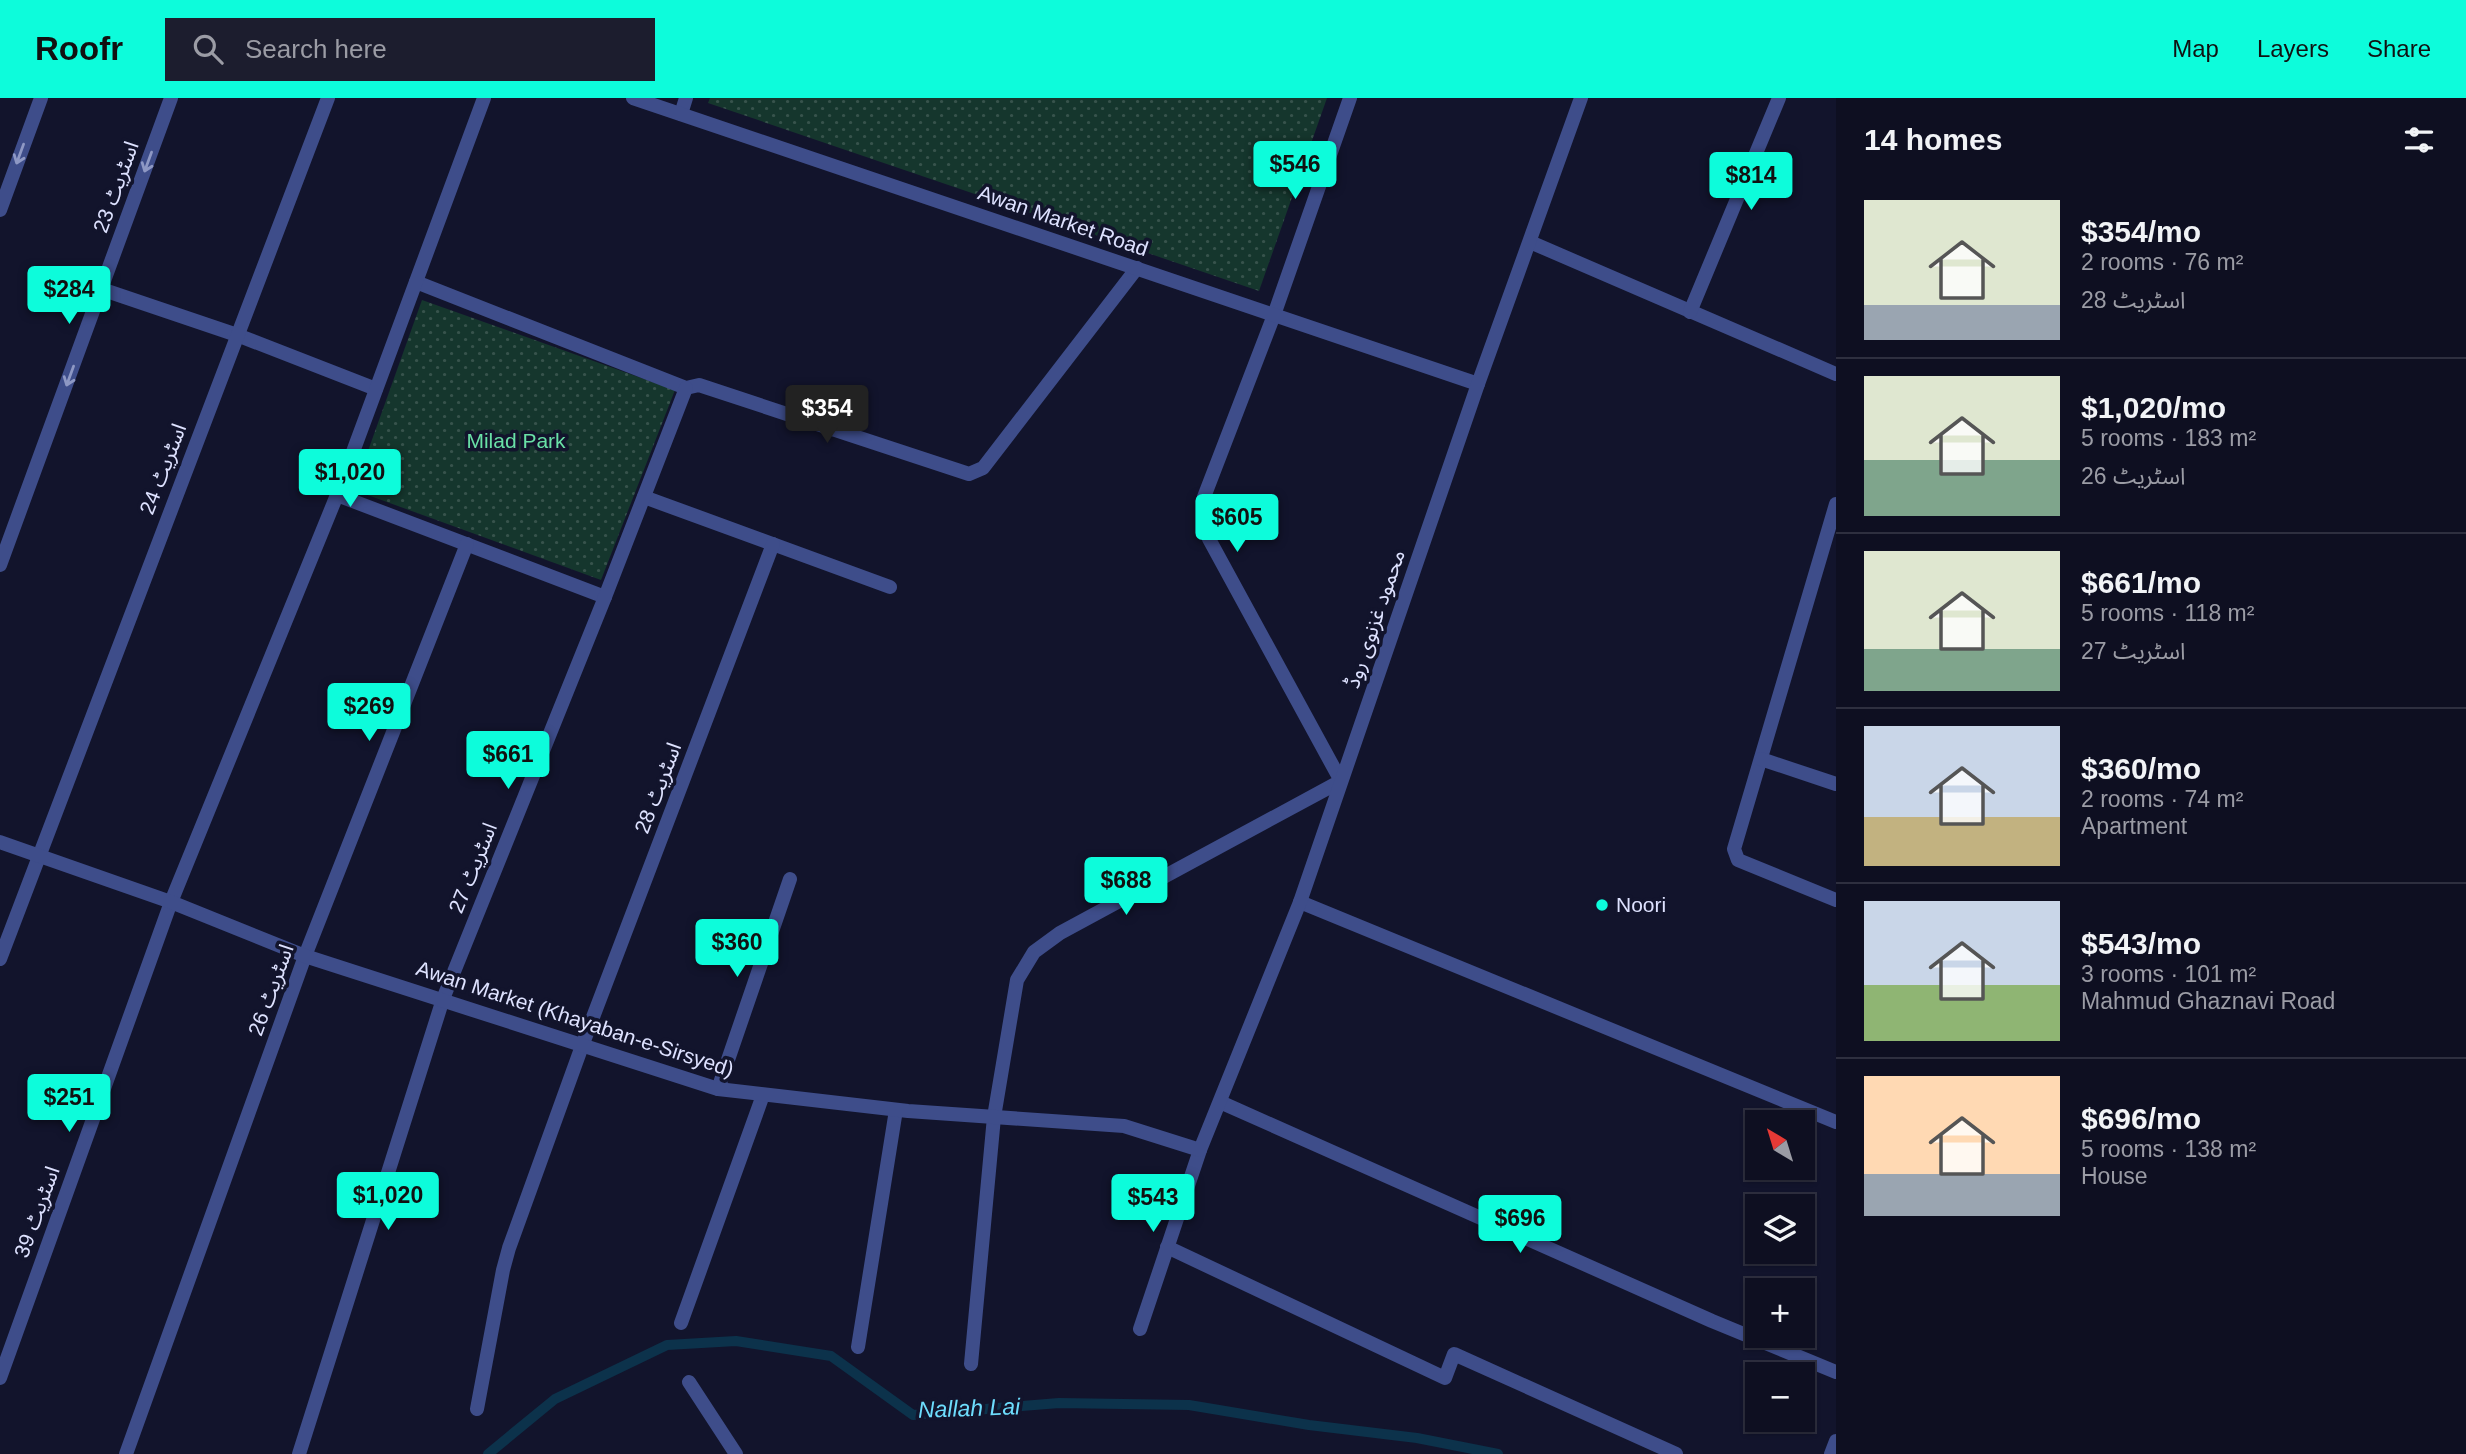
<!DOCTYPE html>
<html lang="en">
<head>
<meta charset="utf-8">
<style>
	body { margin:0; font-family:Arial,"Noto Sans Arabic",sans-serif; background:#1c1d2e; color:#f1f3f6; height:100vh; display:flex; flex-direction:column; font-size:26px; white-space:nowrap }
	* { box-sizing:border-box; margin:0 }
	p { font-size:23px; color:#9b9ca5 }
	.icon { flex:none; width:38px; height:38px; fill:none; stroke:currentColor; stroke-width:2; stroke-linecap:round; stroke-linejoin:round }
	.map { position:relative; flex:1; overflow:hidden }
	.sheet { display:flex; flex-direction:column; background:#0e0f21; width:630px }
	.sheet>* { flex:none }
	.needle { width:46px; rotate:322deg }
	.fabs { position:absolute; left:1745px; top:1012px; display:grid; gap:14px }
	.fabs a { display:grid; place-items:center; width:70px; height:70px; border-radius:0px; background:#0e0f21; box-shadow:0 2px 5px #0004,0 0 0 2px #2e2f3f; font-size:35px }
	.price { position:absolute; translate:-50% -60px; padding:0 16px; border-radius:7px; background:#0dfcdb; color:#111; font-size:23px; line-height:46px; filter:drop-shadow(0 2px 4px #0008) }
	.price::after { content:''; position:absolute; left:50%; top:42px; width:21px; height:16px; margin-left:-10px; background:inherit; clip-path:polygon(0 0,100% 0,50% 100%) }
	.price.active { background:#222; color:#fff }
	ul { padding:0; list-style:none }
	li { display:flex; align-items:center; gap:21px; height:175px; padding:0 28px }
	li+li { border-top:2px solid #2e2f3f }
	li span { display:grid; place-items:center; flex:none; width:196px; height:140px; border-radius:0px; color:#555 }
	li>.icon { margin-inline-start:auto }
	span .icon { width:84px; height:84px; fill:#fffc; stroke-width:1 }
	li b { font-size:30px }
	h2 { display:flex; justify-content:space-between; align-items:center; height:84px; padding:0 28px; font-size:30px }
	header { display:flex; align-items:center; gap:42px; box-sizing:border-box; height:98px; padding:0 35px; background:#0dfcdb; color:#111 }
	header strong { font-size:33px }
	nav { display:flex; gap:38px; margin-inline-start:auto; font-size:24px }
	.search { width:490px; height:63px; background:#1c1d2e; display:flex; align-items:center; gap:18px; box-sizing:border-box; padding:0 24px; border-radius:0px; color:#9b9ca5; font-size:26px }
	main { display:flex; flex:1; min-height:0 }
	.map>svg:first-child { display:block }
	.park { fill:url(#park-dots) }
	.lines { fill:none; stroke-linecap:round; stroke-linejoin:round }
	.stream { stroke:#0c324b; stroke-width:10 }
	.service { stroke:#3e4d8a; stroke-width:14 }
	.minor { stroke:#3e4d8a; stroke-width:14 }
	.tertiary { stroke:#3e4d8a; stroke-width:14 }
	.oneway { stroke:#8e98c4 }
	.poi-dot { fill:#0dfcdb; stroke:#12142c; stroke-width:2.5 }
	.labels { text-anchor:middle; stroke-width:7; stroke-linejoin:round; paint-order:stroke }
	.street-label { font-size:21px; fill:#dee2ff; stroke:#12142c }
	.park-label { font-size:21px; fill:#69e0a6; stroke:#12142c }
	.poi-label { font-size:21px; fill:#dee2ff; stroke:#12142c; text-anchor:start }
	.water-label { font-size:23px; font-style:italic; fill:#6dddfd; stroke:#12142c }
</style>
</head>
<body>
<header>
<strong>Roofr</strong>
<div class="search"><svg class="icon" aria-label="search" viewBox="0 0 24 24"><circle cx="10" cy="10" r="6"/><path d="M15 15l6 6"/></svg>Search here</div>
<nav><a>Map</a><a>Layers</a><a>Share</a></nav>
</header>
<main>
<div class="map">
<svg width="1836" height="1356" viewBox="0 0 1836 1356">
	<defs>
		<pattern id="park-dots" width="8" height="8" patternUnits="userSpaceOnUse" patternTransform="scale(1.75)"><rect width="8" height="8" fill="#15362d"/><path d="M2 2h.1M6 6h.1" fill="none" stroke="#37534c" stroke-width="1.8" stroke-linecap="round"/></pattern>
	</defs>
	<rect width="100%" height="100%" fill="#12142c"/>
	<g class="park">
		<polygon points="710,0 1327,0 1259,193 708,5"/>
		<polygon points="422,202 675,292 601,482 354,392"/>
	</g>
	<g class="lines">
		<polyline class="stream" points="488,1356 555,1301 667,1247 736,1243 831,1258 913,1317 1059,1305 1189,1307 1309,1327 1417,1340 1498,1356"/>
		<g class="service">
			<polyline points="101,191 237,237 376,291"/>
			<polyline points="1167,1149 1445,1280 1454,1256 1676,1356"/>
		</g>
		<g class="minor">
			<polyline points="681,16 686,0"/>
			<polyline points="0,112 41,0"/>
			<polyline points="1530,144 1836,276"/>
			<polyline points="416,184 686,290 699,287 969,376 983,370 1137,170"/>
			<polyline points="1690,214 1779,0"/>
			<polyline points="337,397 605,499"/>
			<polyline points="644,399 890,489"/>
			<polyline points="1836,406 1734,751 1738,762 1836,802"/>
			<polyline points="0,467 171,0"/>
			<polyline points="1761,661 1836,686"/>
			<polyline points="1300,804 1836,1024"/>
			<polyline points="0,861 328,0"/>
			<polyline points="718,991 790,781"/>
			<polyline points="1220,1004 1712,1223 1836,1274"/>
			<polyline points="681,1225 763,997"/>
			<polyline points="1140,1231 1200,1052"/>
			<polyline points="858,1249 896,1012"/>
			<polyline points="971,1266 994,1019 1017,882 1034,854 1060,835 1341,683 1209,441 1204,399 1274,217 1350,0"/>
			<polyline points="0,1280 171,804 337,397 484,0"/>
			<polyline points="689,1284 736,1356"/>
			<polyline points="477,1311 503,1172 509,1150 582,948 773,446"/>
			<polyline points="126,1356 305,858 467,446"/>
			<polyline points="299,1356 443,901 605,499 686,290"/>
			<polyline points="1831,1356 1836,1343"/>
		</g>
		<g class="tertiary">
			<polyline points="633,0 1478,286"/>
			<polyline points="0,744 171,804 305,858 718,991 908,1013 1124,1028 1200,1052 1300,804 1478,286 1581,0"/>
		</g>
	</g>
	<defs><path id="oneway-shaft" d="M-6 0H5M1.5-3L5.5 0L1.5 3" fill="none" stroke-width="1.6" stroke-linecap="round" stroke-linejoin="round" transform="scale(1.75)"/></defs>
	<g class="oneway">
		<use href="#oneway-shaft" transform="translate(20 56) rotate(110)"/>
		<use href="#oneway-shaft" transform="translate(148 64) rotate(110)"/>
		<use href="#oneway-shaft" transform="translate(70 278) rotate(110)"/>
	</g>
	<circle class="poi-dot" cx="1602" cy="807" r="7"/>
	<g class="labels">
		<g class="street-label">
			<text transform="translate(116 89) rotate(-70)" y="7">اسٹریٹ 23</text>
			<text transform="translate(1063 123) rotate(19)" y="7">Awan Market Road</text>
			<text transform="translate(163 371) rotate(-69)" y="7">اسٹریٹ 24</text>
			<text transform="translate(1375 521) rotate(-71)" y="7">محمود غزنوی روڈ</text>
			<text transform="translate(658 690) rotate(-69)" y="7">اسٹریٹ 28</text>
			<text transform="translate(473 770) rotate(-68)" y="7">اسٹریٹ 27</text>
			<text transform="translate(271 892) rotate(-70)" y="7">اسٹریٹ 26</text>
			<text transform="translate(575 921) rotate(18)" y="7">Awan Market (Khayaban-e-Sirsyed)</text>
			<text transform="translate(37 1114) rotate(-70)" y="7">اسٹریٹ 39</text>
		</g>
		<g class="park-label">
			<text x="516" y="350">Milad Park</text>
		</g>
		<g class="poi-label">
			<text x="1616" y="814">Noori</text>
		</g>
		<g class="water-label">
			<text transform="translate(969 1310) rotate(-2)" y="8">Nallah Lai</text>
		</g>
	</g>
</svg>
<div class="fabs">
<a><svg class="needle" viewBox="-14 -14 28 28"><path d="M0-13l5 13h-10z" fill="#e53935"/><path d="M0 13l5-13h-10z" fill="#9b9ca5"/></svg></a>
<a><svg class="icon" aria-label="layers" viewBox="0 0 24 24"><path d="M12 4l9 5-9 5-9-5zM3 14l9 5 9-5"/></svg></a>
<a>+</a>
<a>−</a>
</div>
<b class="price" style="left:1295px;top:103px">$546</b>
<b class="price" style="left:1751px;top:114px">$814</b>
<b class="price" style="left:69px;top:228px">$284</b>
<b class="price active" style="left:827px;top:347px">$354</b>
<b class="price" style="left:350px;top:411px">$1,020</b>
<b class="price" style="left:1237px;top:456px">$605</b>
<b class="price" style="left:369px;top:645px">$269</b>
<b class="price" style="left:508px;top:693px">$661</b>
<b class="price" style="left:1126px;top:819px">$688</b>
<b class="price" style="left:737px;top:881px">$360</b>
<b class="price" style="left:69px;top:1036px">$251</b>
<b class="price" style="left:388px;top:1134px">$1,020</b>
<b class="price" style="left:1153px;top:1136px">$543</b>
<b class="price" style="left:1520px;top:1157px">$696</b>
</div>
<section class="sheet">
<h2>14 homes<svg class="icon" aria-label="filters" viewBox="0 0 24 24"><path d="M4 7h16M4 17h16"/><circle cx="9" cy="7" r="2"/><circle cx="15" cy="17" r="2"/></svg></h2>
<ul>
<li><span style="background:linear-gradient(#dfe7d0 75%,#9aa5b1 0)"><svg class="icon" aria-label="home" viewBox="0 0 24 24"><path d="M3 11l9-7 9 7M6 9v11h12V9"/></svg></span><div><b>$354/mo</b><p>2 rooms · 76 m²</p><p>اسٹریٹ 28</p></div></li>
<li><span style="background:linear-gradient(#dfe7d0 60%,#7fa58c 0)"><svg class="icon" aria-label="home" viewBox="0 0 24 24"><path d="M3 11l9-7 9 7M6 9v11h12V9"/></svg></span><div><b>$1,020/mo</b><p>5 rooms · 183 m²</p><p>اسٹریٹ 26</p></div></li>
<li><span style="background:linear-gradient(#dfe7d0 70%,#7fa58c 0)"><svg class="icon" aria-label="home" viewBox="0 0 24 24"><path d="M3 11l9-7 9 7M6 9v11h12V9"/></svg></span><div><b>$661/mo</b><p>5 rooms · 118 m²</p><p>اسٹریٹ 27</p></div></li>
<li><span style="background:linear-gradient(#c9d6e8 65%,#c2b280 0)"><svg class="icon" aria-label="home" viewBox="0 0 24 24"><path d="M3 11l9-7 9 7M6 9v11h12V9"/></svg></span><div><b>$360/mo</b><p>2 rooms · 74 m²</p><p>Apartment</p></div></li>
<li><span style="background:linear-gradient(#c9d6e8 60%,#8fb573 0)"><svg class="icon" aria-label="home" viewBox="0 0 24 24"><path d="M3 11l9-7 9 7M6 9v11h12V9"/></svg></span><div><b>$543/mo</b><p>3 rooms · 101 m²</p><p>Mahmud Ghaznavi Road</p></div></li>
<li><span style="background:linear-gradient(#ffd9b3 70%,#9aa5b1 0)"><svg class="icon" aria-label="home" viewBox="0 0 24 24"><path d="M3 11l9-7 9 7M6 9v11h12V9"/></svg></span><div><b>$696/mo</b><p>5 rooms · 138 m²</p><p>House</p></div></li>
</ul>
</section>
</main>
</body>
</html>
